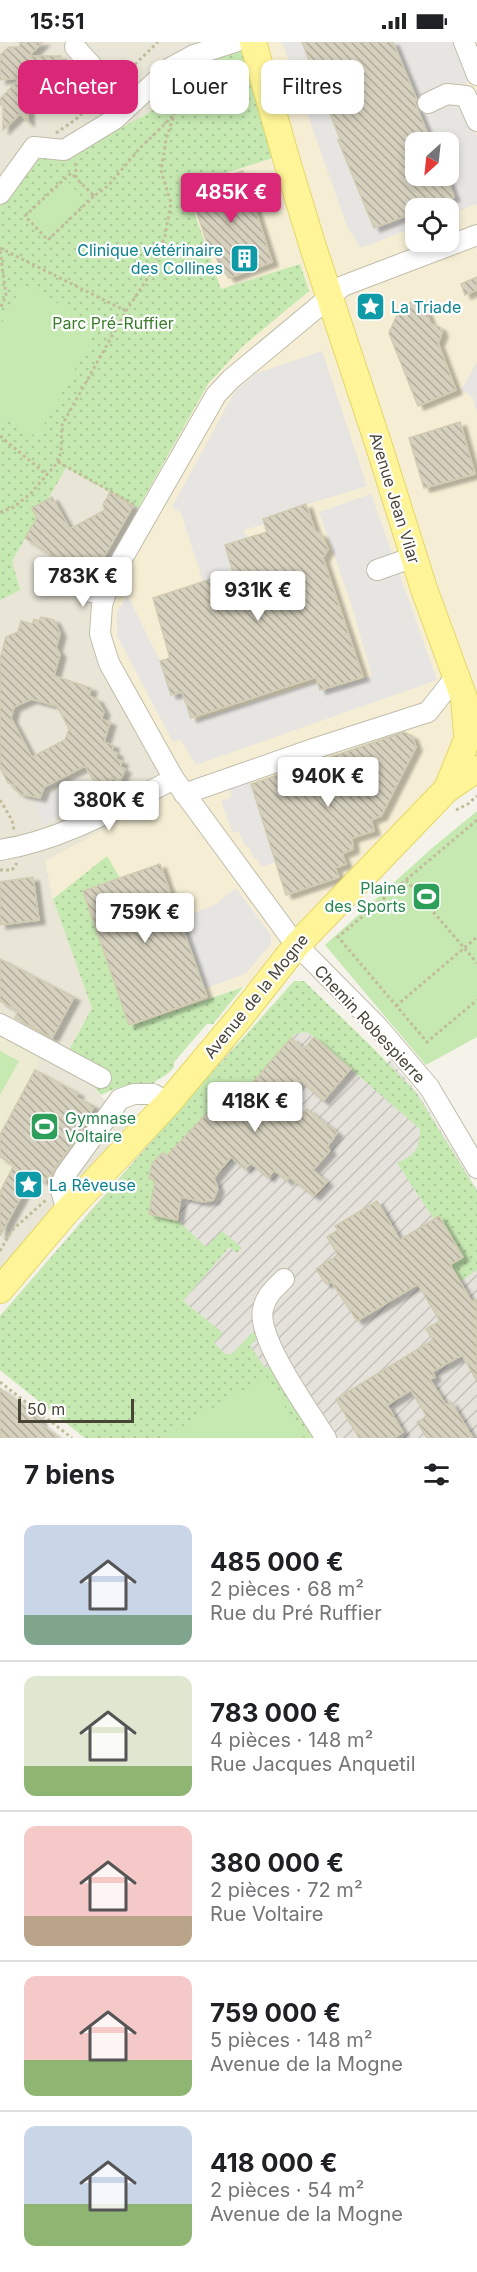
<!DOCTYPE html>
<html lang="fr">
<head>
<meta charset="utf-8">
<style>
	body { margin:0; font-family:Inter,sans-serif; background:#f2f2f2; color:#202124; height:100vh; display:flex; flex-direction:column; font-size:22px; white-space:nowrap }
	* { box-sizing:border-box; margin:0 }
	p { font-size:20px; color:#757577 }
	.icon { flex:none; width:33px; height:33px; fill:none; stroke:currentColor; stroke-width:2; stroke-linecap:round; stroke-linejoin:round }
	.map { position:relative; height:1396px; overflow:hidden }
	.side { display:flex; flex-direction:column; background:#fff; flex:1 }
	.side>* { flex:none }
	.guide { position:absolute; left:18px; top:18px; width:441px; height:54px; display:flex; gap:12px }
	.needle { width:39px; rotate:207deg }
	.controls { position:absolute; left:405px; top:90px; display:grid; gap:12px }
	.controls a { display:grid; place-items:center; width:54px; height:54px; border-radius:12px; background:#fff; box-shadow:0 3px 9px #0003; font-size:30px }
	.scale { position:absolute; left:18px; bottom:15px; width:116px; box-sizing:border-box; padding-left:6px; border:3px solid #484537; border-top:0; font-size:16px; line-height:21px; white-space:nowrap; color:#484537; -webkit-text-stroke:4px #fff; paint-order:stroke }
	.price { position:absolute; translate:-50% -51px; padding:0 14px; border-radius:6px; background:#fff; color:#222; font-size:20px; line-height:39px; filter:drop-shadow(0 2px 3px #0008) }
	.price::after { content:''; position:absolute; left:50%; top:36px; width:18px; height:14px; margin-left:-9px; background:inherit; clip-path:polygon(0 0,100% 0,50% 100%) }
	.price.selected { background:#db2777; color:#fff }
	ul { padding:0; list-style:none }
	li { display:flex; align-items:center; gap:18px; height:150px; padding:0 24px }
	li+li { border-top:2px solid #e0e0e0 }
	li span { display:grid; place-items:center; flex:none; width:168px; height:120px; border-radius:12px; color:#555 }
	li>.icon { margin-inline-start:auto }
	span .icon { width:72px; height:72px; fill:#fffc; stroke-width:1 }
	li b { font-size:26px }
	h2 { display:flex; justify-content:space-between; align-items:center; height:72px; padding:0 24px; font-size:26px }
	.tag { padding:0 21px; border-radius:12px; background:#fff; box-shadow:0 3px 9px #0003; font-size:21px; line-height:54px }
	.tag.selected { background:#db2777; color:#fff }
	.status { display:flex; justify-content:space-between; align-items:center; height:42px; padding:0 30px; background:#fff; direction:ltr }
	.status svg { height:16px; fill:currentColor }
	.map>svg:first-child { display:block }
	.residential { fill:#e9e6d7 }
	.commercial { fill:#f6eed4; fill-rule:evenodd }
	.industrial { fill:url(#industrial-furrows) }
	.education { fill:#eeebd3 }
	.grass { fill:url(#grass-dots) }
	.pitch { fill:#c6e9b2 }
	.parking { fill:#e6e5e1; fill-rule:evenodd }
	.building { fill:url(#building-back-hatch); stroke:#d1cbb1; stroke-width:1.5; fill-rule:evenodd; filter:url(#shadow) }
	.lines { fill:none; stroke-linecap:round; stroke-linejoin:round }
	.minor-casing { stroke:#c0bdab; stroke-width:22 }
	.major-casing { stroke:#e5d766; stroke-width:28 }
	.path { stroke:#c2bc9c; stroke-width:3; stroke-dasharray:3 3; stroke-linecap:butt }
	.minor { stroke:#fff; stroke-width:20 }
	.major { stroke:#fff598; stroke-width:26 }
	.labels { text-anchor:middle; stroke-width:4.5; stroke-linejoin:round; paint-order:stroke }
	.culture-label { font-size:16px; fill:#0d838f; stroke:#fff; text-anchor:start }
	.park-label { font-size:16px; fill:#397c29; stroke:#fff }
	.street-label { font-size:16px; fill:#484537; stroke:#fff }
	.leisure-label { font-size:16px; fill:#27864d; stroke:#fff; text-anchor:end }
</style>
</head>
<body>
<div class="status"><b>15:51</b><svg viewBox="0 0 49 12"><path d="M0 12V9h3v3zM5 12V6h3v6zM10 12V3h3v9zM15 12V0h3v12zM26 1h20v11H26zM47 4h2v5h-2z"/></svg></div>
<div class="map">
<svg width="477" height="1396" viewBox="0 0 477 1396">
	<defs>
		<pattern id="industrial-furrows" width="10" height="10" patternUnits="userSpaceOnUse" patternTransform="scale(1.5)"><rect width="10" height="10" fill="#e4e2da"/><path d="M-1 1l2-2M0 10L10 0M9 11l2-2" fill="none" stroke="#c5c3bc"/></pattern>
		<pattern id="grass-dots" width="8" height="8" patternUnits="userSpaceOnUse" patternTransform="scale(1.5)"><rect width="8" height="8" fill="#c6e9b2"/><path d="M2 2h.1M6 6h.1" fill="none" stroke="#acc99a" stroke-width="1.8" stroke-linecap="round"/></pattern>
		<pattern id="building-back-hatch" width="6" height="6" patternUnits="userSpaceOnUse" patternTransform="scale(1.5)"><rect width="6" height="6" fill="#d6d1be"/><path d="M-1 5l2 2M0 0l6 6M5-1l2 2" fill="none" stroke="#b0ab9b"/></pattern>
		<filter id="shadow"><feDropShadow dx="6" dy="4" stdDeviation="1.5" flood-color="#0004"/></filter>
	</defs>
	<rect width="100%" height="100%" fill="#f5f3e9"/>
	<polygon class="residential" points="0,0 242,0 208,342 138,466 103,536 96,613 171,752 50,838 53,857 93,966 67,1014 128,1086 0,1241"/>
	<path class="commercial" d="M265 0H477V704L300 879 250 942 96 996 93 966 53 857 45 819 170 752 96 613 91 573 103 536 138 466 208 342 242 304 300 222 221 247 185 144 273 116 290 83ZM416 100H448V134H416ZM416 166H448V200H416Z"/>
	<polygon class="industrial" points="307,990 368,1042 390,1018 419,1053 477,1148 477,1396 313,1396 268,1324 149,1396 85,1396 0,1328 0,1274 233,1004 263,1028 295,992"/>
	<g class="education">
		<polygon points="0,991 39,1011 39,1021 0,1093"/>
		<polygon points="0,1115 33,1133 0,1194"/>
	</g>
	<g class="grass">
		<polygon points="242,0 273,116 185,144 221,247 300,222 309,249 243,304 208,342 138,466 66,426 48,457 32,466 37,476 12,519 20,548 0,558 0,159 35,111 66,115 149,71 187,32 191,7"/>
		<path d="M107 814 120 836 83 850 130 984 243 945 213 982H207L174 1020V1025C168 1034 159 1035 152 1043 132 1041 119 1044 101 1053L66 1014 92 966 53 857Z"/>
		<path d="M294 939H304L373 1006 416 1051 477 1149V1228L461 1239 451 1222 463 1214 439 1174 434 1177 397 1121C415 1113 420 1107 420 1087L314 995 307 990 295 992 222 1076 212 1071 203 1074 167 1114 162 1110 152 1121 149 1136 155 1138 149 1171 177 1178 206 1205 222 1189 242 1206 237 1211 229 1205 183 1259 223 1291 214 1301 225 1312H232L253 1290 258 1295 250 1304 265 1326 269 1324 313 1396H85L0 1328V1274L184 1062Z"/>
	</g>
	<g class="pitch">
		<polygon points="65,140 69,141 83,156 84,160 49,193 46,193 31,177 31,173"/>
		<polygon points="23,242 99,284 37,395 0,375 0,284"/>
		<polygon points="477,769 477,995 426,1023 325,903 431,807"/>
		<polygon points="0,1009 19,1019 0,1053"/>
		<polygon points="266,1334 304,1396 164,1396"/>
	</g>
	<g class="parking">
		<path d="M282 0H454L469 40 435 53 464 61 477 95V162L449 173 448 166H416L415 185 361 206 347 184ZM416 100H448V134H416Z"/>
		<polygon points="322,309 367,444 263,476 265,482 244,488 247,496 225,503 232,527 215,532 217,535 203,540 181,471 172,465 235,349 257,331"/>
		<polygon points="477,320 477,372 473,356 461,348"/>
		<polygon points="371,452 437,638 196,723 180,697 173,700 117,594 117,569 128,554 160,619 171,653 182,650 193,679 317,640 321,649 372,634 350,559 319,470"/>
		<polygon points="80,735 92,755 45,783 33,762"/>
		<polygon points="249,738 276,820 261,825 257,816 254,817 249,804 245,805 239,789 233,791 221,759 232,755 229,744"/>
		<polygon points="236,846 271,893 271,902 245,932 204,947 179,877 216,862"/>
	</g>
	<g class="building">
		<polygon points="20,0 43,0 29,14 61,14 46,31 41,53 28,50 28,80 20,72 3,88 3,63 0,63 0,57 20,36 0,38 0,13 9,5 20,5"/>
		<polygon points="302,0 393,0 417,58 415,60 417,66 431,100 416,100 416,141 435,134 446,134 454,155 426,166 416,166 416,170 374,186 338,98 340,97"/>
		<polygon points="243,129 272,220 229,236 219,223 213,206 209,207 189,146"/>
		<polygon points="477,235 477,248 465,253 461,242"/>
		<polygon points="421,257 431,282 440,285 442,291 438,301 456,348 418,364 389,291 401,264"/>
		<polygon points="460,380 475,432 424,446 409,396"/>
		<polygon points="110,450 133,464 93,534 48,511 25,496 37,476 32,466 52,455 70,487 105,468 103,463"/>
		<polygon points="306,462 315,489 322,493 328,507 323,516 363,635 320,648 316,635 191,676 182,650 171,653 160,619 170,616 153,556 233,530 225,503 267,490 263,477"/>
		<path d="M41 575 54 578 60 591 56 606 60 612 54 634 91 646 89 654 97 657 104 670 101 677 110 680 104 700 113 703 112 709 117 711 116 717 122 719 120 725 125 727 120 739 111 736 109 745 106 744 105 747 97 744 85 724 44 745 40 756 21 752 14 747 15 743 8 741 0 725V617L6 595 18 590 21 579 32 582 34 577 39 579ZM31 657 57 664 69 687 65 698 32 715 11 676 14 665Z"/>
		<polygon points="404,690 412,694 416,705 381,774 371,778 374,789 352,796 353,807 342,812 346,822 335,826 339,835 286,853 251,742"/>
		<polygon points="160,822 207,955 129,983 83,849"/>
		<polygon points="33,835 39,878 0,883 0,840"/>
		<polygon points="0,917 74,955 52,996 15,976 18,969 0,959"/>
		<polygon points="314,995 351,1027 323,1059 300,1038 285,1056 303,1072 307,1067 337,1091 327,1105 330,1109 313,1128 327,1140 314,1154 289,1135 287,1139 274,1128 268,1136 251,1121 245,1127 231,1115 214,1136 218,1147 213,1158 204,1160 181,1155 177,1178 149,1172 155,1138 149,1136 152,1121 163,1110 167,1114 206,1072 213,1071 223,1075 291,996 304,1007"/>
		<polygon points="35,1028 78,1051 76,1055 94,1064 79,1093 55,1126 50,1137 48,1135 45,1140 33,1133 0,1194 0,1150 14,1123 0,1115 0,1093"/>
		<polygon points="377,1159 400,1198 439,1174 463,1215 450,1223 472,1260 477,1257 477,1339 462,1313 432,1330 435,1335 430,1338 446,1363 451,1360 473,1396 427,1396 417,1380 427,1375 411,1348 387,1363 403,1390 394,1396 359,1396 336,1357 433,1298 426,1287 440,1279 418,1242 357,1279 331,1239 326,1242 316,1227 338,1213 327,1195 338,1188 335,1184"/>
		<polygon points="0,1346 40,1376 41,1382 59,1396 0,1396"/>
	</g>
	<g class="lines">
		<defs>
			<g id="minor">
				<polyline points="464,0 477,33"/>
				<polyline points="75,5 111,45"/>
				<polyline points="428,61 447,52 466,54 477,79"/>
				<polyline points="0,152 34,105 64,108 115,77 170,26 194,13 235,0"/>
				<polyline points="477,193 343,244 231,337 216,353 110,538 102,563 100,592 109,621 174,737 293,899 378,985 429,1045 477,1126"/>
				<polyline points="377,528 414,515"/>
				<polyline points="87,549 105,553"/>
				<polyline points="184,752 316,706 428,670 457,633"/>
				<path d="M0 808C63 798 118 765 174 737"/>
				<polyline points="0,982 101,1036"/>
				<polyline points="67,1169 60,1145 65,1133 120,1057 134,1052 153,1052 168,1061"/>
				<path d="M284 1237C275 1246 266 1253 263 1267 256 1296 309 1369 326 1396"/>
			</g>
			<g id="major">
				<polyline points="253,0 288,123 313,205 378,401 424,547 464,656 467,692"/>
				<polyline points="447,747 466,700"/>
				<polyline points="0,1248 67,1169 168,1061 241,974 297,903 447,747 477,727"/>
			</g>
		</defs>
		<use href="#minor" class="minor-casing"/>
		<use href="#major" class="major-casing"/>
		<g class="path">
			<polyline points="122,35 158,0"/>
			<polyline points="56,91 75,78 100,55"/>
			<polyline points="76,121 76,136 94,154 108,144 140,106 173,74"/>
			<polyline points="75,135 71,131 25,174 48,198 94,154"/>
			<polyline points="0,206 126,269"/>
			<polyline points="0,209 6,253 0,267"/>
			<polyline points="0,394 47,433"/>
			<polyline points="58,420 134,462"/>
			<polyline points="0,470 14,465 31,451 58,420 61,409 62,383 126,269 149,234 165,194 171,161 161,128 166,98 179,57 175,43"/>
			<polyline points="0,758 12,778 14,788"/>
			<polyline points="456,768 468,762 477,754"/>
			<polyline points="477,778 338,895 427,1000 477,958"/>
			<polyline points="0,828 12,828 17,821"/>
			<polyline points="406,838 477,921"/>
			<polyline points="396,964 477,895"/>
			<polyline points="0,1209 11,1189 47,1157"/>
			<polyline points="0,1340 72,1396"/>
		</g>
		<use href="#minor" class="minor"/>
		<use href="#major" class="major"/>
	</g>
	<defs>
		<symbol id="building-square" viewBox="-11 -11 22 22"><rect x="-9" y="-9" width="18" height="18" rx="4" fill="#0f9aa8" stroke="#fff"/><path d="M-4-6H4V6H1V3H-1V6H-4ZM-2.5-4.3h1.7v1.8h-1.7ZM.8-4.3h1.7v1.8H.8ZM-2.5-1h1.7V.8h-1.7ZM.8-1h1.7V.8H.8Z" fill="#fff"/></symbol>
		<symbol id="sight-square" viewBox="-11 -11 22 22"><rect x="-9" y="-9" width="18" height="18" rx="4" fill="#0f9aa8" stroke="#fff"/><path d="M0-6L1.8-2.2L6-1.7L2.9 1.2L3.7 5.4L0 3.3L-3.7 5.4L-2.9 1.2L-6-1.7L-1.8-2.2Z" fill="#fff"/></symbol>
		<symbol id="stadium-square" viewBox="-11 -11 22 22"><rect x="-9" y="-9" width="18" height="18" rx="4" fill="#2e9e5b" stroke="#fff"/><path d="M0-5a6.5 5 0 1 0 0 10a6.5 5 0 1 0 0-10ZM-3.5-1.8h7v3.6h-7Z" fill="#fff"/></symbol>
	</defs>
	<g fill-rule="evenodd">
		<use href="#building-square" x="228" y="200" width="33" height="33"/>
		<use href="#sight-square" x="354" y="248" width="33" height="33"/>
		<use href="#stadium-square" x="410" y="838" width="33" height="33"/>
		<use href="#stadium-square" x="28" y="1068" width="33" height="33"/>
		<use href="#sight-square" x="12" y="1126" width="33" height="33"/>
	</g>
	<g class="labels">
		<g class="culture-label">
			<text x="223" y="214" text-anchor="end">Clinique vétérinaire<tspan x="223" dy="18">des Collines</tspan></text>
			<text x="391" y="271">La Triade</text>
			<text x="49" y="1149">La Rêveuse</text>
		</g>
		<g class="park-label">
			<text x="113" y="287">Parc Pré-Ruffier</text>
		</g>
		<g class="street-label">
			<text transform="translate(395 456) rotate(73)" y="6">Avenue Jean Vilar</text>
			<text transform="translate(256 954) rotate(-51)" y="6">Avenue de la Mogne</text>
			<text transform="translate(370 982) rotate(47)" y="6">Chemin Robespierre</text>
		</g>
		<g class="leisure-label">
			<text x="406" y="852">Plaine<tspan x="406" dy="18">des Sports</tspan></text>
			<text x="65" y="1082" text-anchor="start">Gymnase<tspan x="65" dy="18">Voltaire</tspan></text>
		</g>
	</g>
</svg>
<div class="controls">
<a><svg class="needle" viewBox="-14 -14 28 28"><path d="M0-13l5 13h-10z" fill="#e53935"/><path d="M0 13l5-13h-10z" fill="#757577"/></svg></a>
<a><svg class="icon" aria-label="locate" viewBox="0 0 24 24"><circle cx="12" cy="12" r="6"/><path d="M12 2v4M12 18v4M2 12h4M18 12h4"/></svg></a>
</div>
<div class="scale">50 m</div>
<b class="price selected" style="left:231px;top:182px">485K €</b>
<b class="price" style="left:83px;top:566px">783K €</b>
<b class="price" style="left:258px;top:580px">931K €</b>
<b class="price" style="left:328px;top:766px">940K €</b>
<b class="price" style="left:109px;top:790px">380K €</b>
<b class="price" style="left:145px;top:902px">759K €</b>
<b class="price" style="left:255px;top:1091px">418K €</b>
<div class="guide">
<a class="tag selected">Acheter</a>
<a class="tag">Louer</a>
<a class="tag">Filtres</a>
</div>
</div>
<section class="side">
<h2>7 biens<svg class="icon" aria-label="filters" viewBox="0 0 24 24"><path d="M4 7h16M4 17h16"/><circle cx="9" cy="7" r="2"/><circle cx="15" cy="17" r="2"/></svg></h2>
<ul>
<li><span style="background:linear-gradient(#c9d6e8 75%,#7fa58c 0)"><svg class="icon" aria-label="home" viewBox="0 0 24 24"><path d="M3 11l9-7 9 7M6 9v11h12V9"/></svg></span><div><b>485 000 €</b><p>2 pièces · 68 m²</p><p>Rue du Pré Ruffier</p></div></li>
<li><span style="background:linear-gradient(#dfe7d0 75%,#8fb573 0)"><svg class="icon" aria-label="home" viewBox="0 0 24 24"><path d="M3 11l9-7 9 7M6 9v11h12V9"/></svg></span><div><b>783 000 €</b><p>4 pièces · 148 m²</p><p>Rue Jacques Anquetil</p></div></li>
<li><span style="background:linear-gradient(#f6c9c9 75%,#b9a48a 0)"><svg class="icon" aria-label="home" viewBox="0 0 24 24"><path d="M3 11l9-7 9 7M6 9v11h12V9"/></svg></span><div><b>380 000 €</b><p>2 pièces · 72 m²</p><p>Rue Voltaire</p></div></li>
<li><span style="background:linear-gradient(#f6c9c9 70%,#8fb573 0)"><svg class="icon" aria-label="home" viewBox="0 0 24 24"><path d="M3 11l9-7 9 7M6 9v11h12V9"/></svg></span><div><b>759 000 €</b><p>5 pièces · 148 m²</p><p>Avenue de la Mogne</p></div></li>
<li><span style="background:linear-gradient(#c9d6e8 65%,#8fb573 0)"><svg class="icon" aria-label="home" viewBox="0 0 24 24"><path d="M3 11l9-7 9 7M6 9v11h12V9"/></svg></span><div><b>418 000 €</b><p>2 pièces · 54 m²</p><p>Avenue de la Mogne</p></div></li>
</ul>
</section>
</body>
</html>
